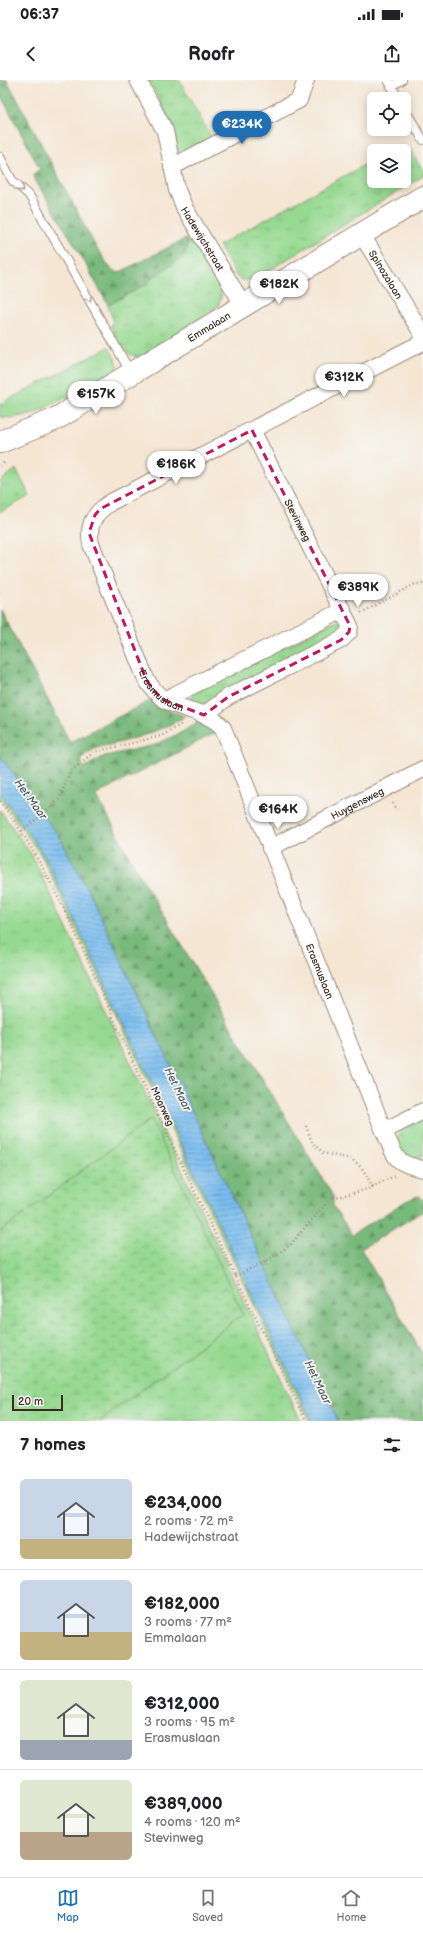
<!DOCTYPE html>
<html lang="en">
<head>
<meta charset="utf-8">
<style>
	body { margin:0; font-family:"Balsamiq Sans",sans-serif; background:#f2f2f2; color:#202124; height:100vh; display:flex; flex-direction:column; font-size:15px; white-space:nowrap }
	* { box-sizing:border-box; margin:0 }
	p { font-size:13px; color:#757577 }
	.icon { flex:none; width:22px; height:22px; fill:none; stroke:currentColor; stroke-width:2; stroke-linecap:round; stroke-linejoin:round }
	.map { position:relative; height:1341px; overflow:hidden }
	.drawer { display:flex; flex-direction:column; background:#fff; flex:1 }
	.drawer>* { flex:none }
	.controls { position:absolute; left:367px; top:12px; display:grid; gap:8px }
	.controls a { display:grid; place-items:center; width:44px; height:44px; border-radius:6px; background:#fff; box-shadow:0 2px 10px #0003; font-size:20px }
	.scale { position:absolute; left:12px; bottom:10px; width:51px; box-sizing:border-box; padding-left:4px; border:2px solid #3b2a1e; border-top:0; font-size:11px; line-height:14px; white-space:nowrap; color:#3b2a1e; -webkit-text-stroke:3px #f6f6f2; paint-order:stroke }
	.price { position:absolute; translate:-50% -34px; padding:0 9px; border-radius:14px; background:#fff; color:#222; font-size:13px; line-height:26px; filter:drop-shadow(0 1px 2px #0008) }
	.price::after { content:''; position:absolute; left:50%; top:24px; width:12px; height:9px; margin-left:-6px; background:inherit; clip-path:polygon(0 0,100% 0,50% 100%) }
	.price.on { background:#1f6fb2; color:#fff }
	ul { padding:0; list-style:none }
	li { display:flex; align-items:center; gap:12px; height:100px; padding:0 20px }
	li+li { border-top:1px solid #e0e0e0 }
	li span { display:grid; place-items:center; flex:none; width:112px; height:80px; border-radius:6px; color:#555 }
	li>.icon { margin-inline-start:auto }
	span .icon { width:48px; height:48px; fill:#fffc; stroke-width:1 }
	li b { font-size:17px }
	h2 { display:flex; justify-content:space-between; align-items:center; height:48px; padding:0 20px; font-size:17px }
	.status { display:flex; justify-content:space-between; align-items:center; height:28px; padding:0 20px; background:#fff; direction:ltr }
	.status svg { height:11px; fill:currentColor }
	header { display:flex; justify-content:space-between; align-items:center; height:52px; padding:0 20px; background:#fff; font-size:18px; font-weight:800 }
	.menu { display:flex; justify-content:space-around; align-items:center; height:56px; border-top:1px solid #e0e0e0; background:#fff; font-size:11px; color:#757577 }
	.menu a { display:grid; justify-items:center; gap:2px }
	.menu .on { color:#1f6fb2 }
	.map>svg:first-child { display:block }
	.grass { fill:url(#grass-tufts); stroke:#688258 }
	.forest { fill:url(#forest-firs); stroke:#5a724c }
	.wetland { fill:url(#wetland-marsh); stroke:#688258 }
	.water { fill:url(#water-rules); stroke:#5a7486 }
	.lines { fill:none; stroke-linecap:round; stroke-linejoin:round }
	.service-casing { stroke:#988879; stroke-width:10 }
	.minor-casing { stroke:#988879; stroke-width:18 }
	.secondary-casing { stroke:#988879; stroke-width:24 }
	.path { stroke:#988879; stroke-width:2.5; stroke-dasharray:1 3; stroke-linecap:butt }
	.service { stroke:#fff; stroke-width:8 }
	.minor { stroke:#fff; stroke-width:16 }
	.secondary { stroke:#fff; stroke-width:22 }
	.oneway { stroke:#a79f9a }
	.marked { fill:none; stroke:#c2185b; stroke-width:3; stroke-dasharray:8 5; stroke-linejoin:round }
	.labels { text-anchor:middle; stroke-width:3.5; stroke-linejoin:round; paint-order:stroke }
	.street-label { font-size:10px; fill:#3b2a1e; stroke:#f6f6f2 }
	.water-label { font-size:11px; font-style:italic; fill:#4d565d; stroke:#f6f6f2 }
</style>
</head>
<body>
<div class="status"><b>06:37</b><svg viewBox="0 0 49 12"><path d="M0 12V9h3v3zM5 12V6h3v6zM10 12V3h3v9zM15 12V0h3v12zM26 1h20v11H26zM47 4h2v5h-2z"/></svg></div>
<header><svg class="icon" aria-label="back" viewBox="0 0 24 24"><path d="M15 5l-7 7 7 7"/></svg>Roofr<svg class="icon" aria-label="share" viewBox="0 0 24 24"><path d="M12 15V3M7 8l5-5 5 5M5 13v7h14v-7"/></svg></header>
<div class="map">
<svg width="423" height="1341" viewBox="0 0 423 1341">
	<defs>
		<pattern id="grass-tufts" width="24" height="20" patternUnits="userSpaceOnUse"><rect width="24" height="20" fill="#96d991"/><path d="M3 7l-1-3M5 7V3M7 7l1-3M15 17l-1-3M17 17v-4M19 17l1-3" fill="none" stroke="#82ba7d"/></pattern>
		<pattern id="forest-firs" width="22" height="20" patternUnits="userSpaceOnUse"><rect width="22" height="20" fill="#78b97b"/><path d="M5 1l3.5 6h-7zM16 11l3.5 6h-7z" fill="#649764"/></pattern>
		<pattern id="wetland-marsh" width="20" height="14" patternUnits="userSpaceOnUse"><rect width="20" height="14" fill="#96d991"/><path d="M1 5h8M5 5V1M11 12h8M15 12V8" fill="none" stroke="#82ba7d"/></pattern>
		<pattern id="water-rules" width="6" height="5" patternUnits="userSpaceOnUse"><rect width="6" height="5" fill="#78bdef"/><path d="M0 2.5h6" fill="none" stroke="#649ac1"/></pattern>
	</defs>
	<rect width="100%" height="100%" fill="#f6f6f2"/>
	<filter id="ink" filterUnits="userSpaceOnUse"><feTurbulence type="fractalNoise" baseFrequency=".025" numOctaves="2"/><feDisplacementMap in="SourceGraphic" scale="8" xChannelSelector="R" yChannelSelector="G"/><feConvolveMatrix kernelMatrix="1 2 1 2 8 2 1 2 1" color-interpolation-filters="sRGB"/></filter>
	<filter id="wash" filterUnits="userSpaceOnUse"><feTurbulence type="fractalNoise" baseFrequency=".012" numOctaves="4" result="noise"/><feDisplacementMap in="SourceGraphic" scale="16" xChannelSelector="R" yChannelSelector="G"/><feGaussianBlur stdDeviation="0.9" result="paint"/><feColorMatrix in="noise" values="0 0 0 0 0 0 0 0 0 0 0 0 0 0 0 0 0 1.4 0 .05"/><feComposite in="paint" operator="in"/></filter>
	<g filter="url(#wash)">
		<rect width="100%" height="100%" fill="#f5e6d4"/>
		<g class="grass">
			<polygon points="149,0 179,0 213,60 179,77 172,44"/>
			<polygon points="410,69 423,91 423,96 253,200 241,200 236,196 219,165 373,80 374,101 404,101 404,72"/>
			<path d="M191 151 221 209V217L218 226 141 277C124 277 118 259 111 246L113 240 108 225 147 204 150 197 172 183 188 165 185 159Z"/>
			<polygon points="109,267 118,284 117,293 34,333 13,338 0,337 0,324"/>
			<polygon points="16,389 30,416 0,432 0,402"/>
			<polygon points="340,541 343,543 341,554 205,624 199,625 193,624 190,618 193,614 333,542"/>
			<polygon points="0,712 45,777 312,1341 309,1341 52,798 42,777 0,718"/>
			<polygon points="0,730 31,774 38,788 301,1341 100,1341 243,1234 151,1039 0,1152"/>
			<path d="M423 1037V1076L410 1078C381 1060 405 1048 423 1037Z"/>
		</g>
		<g class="forest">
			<path d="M0 0H7L97 169 111 189 118 193 185 159C195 181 156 188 147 204L108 225 79 172 32 95 40 89 0 14Z"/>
			<path d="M0 529 70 662 151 620 162 628 185 636C167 648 146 655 125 661 103 668 100 663 80 679L83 688 105 676 155 665 184 651 200 640 217 652 96 715 139 794 333 1116V1126L352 1155 406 1121 418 1116 423 1120V1131L361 1169 423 1275V1341H338L90 814 58 754 41 734 31 717 0 676Z"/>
		</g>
		<polygon class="wetland" points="151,1039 243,1234 100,1341 0,1341 0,1152"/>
		<polygon class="water" points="0,676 31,717 41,734 58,754 90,814 338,1341 312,1341 45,777 0,712"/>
	</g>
	<g filter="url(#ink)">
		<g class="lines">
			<defs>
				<g id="service">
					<polyline points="388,0 399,19"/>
					<polyline points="391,6 402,0"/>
					<polyline points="404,28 423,60"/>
					<polyline points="0,77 12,100 29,115 131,293"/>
				</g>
				<g id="minor">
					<path id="s1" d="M138 0 165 51 177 110 185 129 244 226"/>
					<polyline points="172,87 299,20 306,0"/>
					<path id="s2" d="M362 155 423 255"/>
					<path id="s3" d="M423 262 111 422C94 433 87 445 91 464L146 599C151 607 157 615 165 620 183 631 209 631 223 648L384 1051C396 1077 393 1083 423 1089"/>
					<polyline points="164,620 343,530"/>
					<polyline points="204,635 228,617 341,560 349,552 350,546 252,350"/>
					<path id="s4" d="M270 768 423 689"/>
					<polyline points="384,1051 423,1031"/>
				</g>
				<g id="secondary">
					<path id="s5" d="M0 362 56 339 423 117"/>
				</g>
			</defs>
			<use href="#service" class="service-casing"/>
			<use href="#minor" class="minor-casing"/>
			<use href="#secondary" class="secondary-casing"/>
			<g class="path">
				<polyline points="0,386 6,381"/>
				<polyline points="361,533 415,504 423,504"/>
				<path d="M0 721C56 796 89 886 128 971 186 1095 246 1218 306 1341"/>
				<polyline points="393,723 397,730"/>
				<polyline points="22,751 53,726 59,719 71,691 94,672 161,656 182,644"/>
				<polyline points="306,1046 312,1062 323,1073 351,1079 362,1088 373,1107"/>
				<polyline points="235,1196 270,1179 290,1165 330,1119 368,1109 394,1096"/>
			</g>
			<use href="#service" class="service"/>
			<use href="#minor" class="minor"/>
			<use href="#secondary" class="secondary"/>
		</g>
		<defs><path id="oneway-chevron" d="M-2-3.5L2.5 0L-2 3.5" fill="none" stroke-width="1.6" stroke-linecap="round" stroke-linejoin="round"/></defs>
		<g class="oneway">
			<use href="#oneway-chevron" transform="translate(22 109) rotate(40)"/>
			<use href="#oneway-chevron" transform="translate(89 219) rotate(60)"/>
		</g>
	</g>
	<path class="marked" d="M252 350 350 546 349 552 341 560 228 617 204 635 164 620 154 611 146 599 89 453 95 435 100 429Z"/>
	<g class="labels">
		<g class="street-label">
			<text dy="4" stroke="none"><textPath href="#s1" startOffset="173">Hadewijchstraat</textPath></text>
			<text dy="4" stroke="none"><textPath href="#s2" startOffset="46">Spinozalaan</textPath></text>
			<text dy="4" stroke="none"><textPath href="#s5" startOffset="239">Emmalaan</textPath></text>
			<text transform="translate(298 440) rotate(63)" y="4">Stevinweg</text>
			<text dy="4" stroke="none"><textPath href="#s3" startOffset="566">Erasmuslaan</textPath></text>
			<text dy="4" stroke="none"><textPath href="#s4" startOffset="98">Huygensweg</textPath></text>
			<text dy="4" stroke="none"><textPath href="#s3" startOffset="902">Erasmuslaan</textPath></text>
			<text transform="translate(163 1026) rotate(65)" y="4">Moarweg</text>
		</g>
		<g class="water-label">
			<text transform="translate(31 719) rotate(54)" y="4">Het Maar</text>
			<text transform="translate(178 1009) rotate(64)" y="4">Het Maar</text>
			<text transform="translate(318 1302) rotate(64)" y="4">Het Maar</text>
		</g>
	</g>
</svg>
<div class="controls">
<a><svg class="icon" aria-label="locate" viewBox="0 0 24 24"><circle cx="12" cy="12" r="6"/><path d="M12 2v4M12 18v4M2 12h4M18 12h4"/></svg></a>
<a><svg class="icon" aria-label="layers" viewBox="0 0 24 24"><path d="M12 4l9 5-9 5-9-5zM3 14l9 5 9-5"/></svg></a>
</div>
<div class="scale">20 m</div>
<b class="price on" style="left:242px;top:65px">€234K</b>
<b class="price" style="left:279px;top:225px">€182K</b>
<b class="price" style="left:344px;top:318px">€312K</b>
<b class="price" style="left:96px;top:335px">€157K</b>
<b class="price" style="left:176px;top:405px">€186K</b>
<b class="price" style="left:358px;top:528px">€389K</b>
<b class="price" style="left:278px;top:750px">€164K</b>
</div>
<section class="drawer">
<h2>7 homes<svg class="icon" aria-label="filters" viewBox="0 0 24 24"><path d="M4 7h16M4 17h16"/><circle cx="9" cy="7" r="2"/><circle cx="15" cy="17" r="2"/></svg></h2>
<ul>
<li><span style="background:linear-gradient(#c9d6e8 75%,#c2b280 0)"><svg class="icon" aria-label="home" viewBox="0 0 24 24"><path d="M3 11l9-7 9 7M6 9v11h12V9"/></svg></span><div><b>€234,000</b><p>2 rooms · 72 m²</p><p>Hadewijchstraat</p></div></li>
<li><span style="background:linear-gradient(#c9d6e8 65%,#c2b280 0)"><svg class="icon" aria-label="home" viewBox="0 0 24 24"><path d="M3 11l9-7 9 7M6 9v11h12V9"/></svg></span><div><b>€182,000</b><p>3 rooms · 77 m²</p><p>Emmalaan</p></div></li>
<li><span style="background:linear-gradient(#dfe7d0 75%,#9aa5b1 0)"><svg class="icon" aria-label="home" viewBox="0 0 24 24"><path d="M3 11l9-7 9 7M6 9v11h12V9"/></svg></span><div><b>€312,000</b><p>3 rooms · 95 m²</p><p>Erasmuslaan</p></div></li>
<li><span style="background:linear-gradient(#dfe7d0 65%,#b9a48a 0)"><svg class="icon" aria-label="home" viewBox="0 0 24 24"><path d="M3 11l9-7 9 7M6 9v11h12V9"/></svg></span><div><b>€389,000</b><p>4 rooms · 120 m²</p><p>Stevinweg</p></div></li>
</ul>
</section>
<nav class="menu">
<a class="on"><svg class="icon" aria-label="map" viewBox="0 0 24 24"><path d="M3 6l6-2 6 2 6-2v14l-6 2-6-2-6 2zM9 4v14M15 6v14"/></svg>Map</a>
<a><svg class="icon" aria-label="saved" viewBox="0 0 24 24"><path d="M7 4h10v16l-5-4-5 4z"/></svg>Saved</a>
<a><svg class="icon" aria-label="home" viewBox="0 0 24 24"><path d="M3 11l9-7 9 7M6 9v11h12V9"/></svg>Home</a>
</nav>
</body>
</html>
